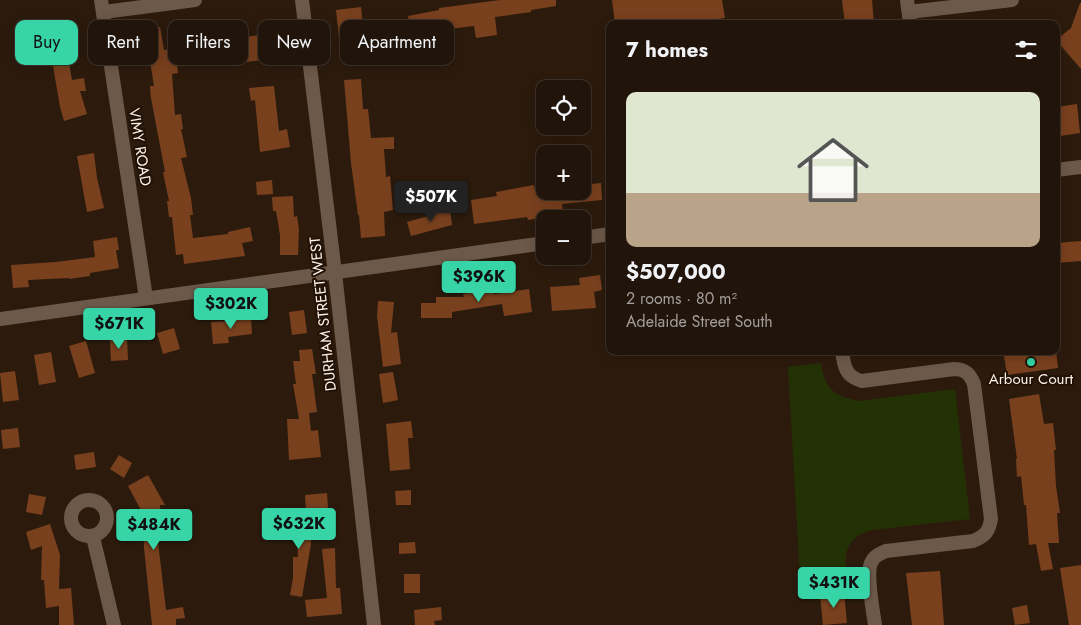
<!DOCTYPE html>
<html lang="en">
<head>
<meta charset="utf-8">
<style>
	body { margin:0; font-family:Jost,sans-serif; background:#2d2118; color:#f1f3f6; height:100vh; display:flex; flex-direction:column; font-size:19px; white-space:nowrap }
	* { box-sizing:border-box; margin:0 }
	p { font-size:16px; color:#a29e9c }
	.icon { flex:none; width:28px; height:28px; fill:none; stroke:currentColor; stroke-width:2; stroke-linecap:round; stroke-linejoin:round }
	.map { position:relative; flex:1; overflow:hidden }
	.sheet { position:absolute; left:606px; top:20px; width:454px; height:335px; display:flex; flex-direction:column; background:#21140a; border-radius:10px; box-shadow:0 2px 12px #0003,0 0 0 1px #3e332b }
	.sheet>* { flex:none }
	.guide { position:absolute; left:15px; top:20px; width:475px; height:45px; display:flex; gap:10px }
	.controls { position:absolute; left:536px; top:80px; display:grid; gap:10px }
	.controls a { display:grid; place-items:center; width:55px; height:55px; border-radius:10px; background:#21140a; box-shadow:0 2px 12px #0003,0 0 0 1px #3e332b; font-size:25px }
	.price { position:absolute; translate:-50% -42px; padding:0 11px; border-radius:5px; background:#36d4a7; color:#111; font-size:16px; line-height:32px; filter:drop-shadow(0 1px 2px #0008) }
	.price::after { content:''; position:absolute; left:50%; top:30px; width:15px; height:11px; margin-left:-8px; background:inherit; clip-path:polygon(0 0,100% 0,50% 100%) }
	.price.active { background:#222; color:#fff }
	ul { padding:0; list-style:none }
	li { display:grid; align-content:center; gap:10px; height:265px; padding:0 20px }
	li span { display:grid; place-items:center; height:155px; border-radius:10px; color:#555 }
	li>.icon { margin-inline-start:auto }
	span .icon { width:90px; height:90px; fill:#fffc; stroke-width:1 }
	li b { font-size:21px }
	h2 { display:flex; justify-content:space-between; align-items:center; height:60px; padding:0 20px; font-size:21px }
	.tag { padding:0 18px; border-radius:10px; background:#21140a; box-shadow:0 2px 12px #0003,0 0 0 1px #3e332b; font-size:18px; line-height:45px }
	.tag.active { background:#36d4a7; color:#111 }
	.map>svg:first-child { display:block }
	.green { fill:#233204 }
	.building { fill:#79401e }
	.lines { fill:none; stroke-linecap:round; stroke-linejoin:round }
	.minor { stroke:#6d5949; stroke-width:14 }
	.poi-dot { fill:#36d4a7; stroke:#221105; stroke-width:2 }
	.labels { text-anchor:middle; stroke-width:4; stroke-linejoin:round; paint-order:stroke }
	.street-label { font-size:15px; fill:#fef2e9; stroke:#221105 }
	.poi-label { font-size:15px; fill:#fef2e9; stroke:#221105 }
</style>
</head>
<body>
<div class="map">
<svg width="1081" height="625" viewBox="0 0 1081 625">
	<rect width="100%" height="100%" fill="#2c1b0d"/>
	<path class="green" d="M821 363C825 389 833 396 859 401L955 389 970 519 872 530C839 539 845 562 848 590L801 594 788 367Z"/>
	<g class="building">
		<polygon points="500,0 556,0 556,6 531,10 531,12 495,17 497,35 476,38 474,26 441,30 440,26 411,32 408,16 439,10 439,8"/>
		<polygon points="612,0 722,0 725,18 686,24 615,24"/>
		<polygon points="842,0 872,0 874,24 845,24"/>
		<polygon points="1080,3 1081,3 1081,69 1056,40 1071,28"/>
		<polygon points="361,7 366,56 341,57 336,10"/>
		<polygon points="41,23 44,36 29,39 27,26"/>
		<polygon points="160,27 164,50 175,49 178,73 172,74 175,115 181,114 183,129 181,129 187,157 181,158 191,198 193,215 190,215 193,238 228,234 228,232 250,227 253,241 242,243 245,256 184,264 183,254 176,255 172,217 169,217 167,201 169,201 163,172 165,172 151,98 150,86 154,86 145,30"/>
		<polygon points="74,29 76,45 66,46 72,80 84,78 86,91 80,91 87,114 64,121 60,107 52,60 53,60 50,31"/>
		<polygon points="268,34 272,59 246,62 243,37"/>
		<polygon points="361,79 363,109 368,109 371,138 394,137 394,149 384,149 386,177 390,176 393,210 384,212 385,236 361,238 359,215 358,215 351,163 344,80"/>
		<polygon points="274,86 279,131 287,129 290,147 260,152 255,100 251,101 249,88"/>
		<polygon points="1077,104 1080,133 1060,136 1056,107"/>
		<polygon points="94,153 97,178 104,208 87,212 77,156"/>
		<polygon points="272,180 273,194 257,195 256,182"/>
		<polygon points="601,183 602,200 562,204 563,214 539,216 540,218 528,220 527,217 474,224 471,200 497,196 496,192 534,185 535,191 582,191 582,185"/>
		<polygon points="293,196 294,217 297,216 299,229 298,255 280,255 280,235 276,211 273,211 272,197"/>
		<polygon points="450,209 452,225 411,236 407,222 432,215 432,212"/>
		<polygon points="117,237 119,250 116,250 119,268 90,273 90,276 69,279 69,278 28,280 29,287 13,288 11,265 56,262 95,257 93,241"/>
		<polygon points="1081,241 1081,261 1056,263 1056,243"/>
		<polygon points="600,275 602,290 594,292 596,308 552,311 550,287 580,285 579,278"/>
		<polygon points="494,288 494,294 529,289 532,312 504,316 502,304 452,312 452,318 421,318 421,303 436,303 436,297 464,297 463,294"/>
		<polygon points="378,301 394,302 391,333 397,332 401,364 383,367 377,316"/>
		<polygon points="304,310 307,333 292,335 289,312"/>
		<polygon points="251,317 252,334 228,337 229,343 213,344 211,322 235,321 235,319"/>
		<polygon points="174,328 180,349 163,354 157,333"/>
		<polygon points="127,338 128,360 111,361 110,339"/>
		<polygon points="86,341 95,373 79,378 69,346"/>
		<polygon points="312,349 316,374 312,374 317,412 309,413 311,431 318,430 321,457 289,460 287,419 299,419 293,384 296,384 293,361 300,361 299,350"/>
		<polygon points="1012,351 1056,351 1058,368 1007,375 1004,356 1012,355"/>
		<polygon points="51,352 56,382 39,385 34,355"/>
		<polygon points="15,371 19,400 3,402 0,373"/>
		<polygon points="393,372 398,400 383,403 379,374"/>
		<polygon points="1039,394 1044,424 1053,423 1056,450 1054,450 1056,486 1060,513 1057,513 1059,543 1048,543 1053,569 1041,571 1036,544 1029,545 1026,505 1024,505 1021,476 1017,477 1016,459 1017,459 1009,399"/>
		<polygon points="411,421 413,438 408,438 410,469 390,471 386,424"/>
		<polygon points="18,428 20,447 3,449 1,430"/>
		<polygon points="94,452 96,467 76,470 74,455"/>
		<polygon points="119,455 132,463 124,478 110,469"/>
		<polygon points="148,475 165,505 160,505 161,533 157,534 166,610 183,607 185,618 176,619 176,625 152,625 144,548 143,514 128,486"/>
		<polygon points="411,490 411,505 396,505 395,491"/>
		<polygon points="327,493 328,508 306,510 305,495"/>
		<polygon points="29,494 46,497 42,515 26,512"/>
		<polygon points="310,517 311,544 302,597 290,595 293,578 293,557 298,557 297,532 281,533 279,519"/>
		<polygon points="50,524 60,555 59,589 71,588 74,625 59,625 59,606 46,608 44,580 41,580 42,546 31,550 26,532"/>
		<polygon points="415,542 416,553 399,554 399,543"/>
		<polygon points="335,548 336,588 340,588 342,614 307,617 305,600 327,598 322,549"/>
		<polygon points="1081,565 1081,625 1069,625 1060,568"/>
		<polygon points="940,571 944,625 912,625 906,573"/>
		<rect x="404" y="574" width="16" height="19"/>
		<polygon points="844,592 847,623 823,625 820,595"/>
		<polygon points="1027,605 1030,623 1015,625 1012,608"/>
		<polygon points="441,607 442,620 434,621 435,625 415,625 414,610"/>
	</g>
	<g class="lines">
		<g class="minor">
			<polyline points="101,0 146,298"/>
			<polyline points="302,0 335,273 374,625"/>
			<polyline points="907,0 910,24"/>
			<polyline points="104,12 195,0"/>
			<polyline points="909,12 1012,0"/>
			<polyline points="1056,170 1081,167"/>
			<polyline points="582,238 610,234"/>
			<polyline points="0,319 545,243"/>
			<path d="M842 351C844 367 846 377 862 381L954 369C965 369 970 374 974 384L991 519C989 532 985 536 973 541L886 551C879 554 874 556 871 563 866 574 873 611 875 625"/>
			<circle cx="89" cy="518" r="18"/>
			<polyline points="93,537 114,625"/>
		</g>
	</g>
	<circle class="poi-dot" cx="1031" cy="362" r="5"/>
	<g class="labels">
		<g class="street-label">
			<text transform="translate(140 147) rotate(81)" y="5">VIMY ROAD</text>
			<text transform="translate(323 314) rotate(-96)" y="5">DURHAM STREET WEST</text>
		</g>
		<g class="poi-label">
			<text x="1031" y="384">Arbour Court</text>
		</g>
	</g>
</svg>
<div class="controls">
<a><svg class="icon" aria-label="locate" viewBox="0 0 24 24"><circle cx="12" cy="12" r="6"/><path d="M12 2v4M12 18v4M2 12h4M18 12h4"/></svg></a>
<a>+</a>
<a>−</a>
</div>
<b class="price active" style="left:431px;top:223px">$507K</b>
<b class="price" style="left:479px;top:303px">$396K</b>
<b class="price" style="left:231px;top:330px">$302K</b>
<b class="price" style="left:119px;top:350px">$671K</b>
<b class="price" style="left:299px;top:550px">$632K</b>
<b class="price" style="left:154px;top:551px">$484K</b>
<b class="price" style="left:834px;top:609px">$431K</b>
<div class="guide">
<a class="tag active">Buy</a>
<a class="tag">Rent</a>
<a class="tag">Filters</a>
<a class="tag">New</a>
<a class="tag">Apartment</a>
</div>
<section class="sheet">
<h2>7 homes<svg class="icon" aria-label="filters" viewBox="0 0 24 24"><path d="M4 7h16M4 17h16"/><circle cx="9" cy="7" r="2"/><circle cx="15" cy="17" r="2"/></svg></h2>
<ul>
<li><span style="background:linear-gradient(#dfe7d0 65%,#b9a48a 0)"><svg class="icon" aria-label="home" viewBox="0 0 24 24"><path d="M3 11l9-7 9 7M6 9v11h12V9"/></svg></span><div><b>$507,000</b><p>2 rooms · 80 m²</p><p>Adelaide Street South</p></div></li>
</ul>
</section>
</div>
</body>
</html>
